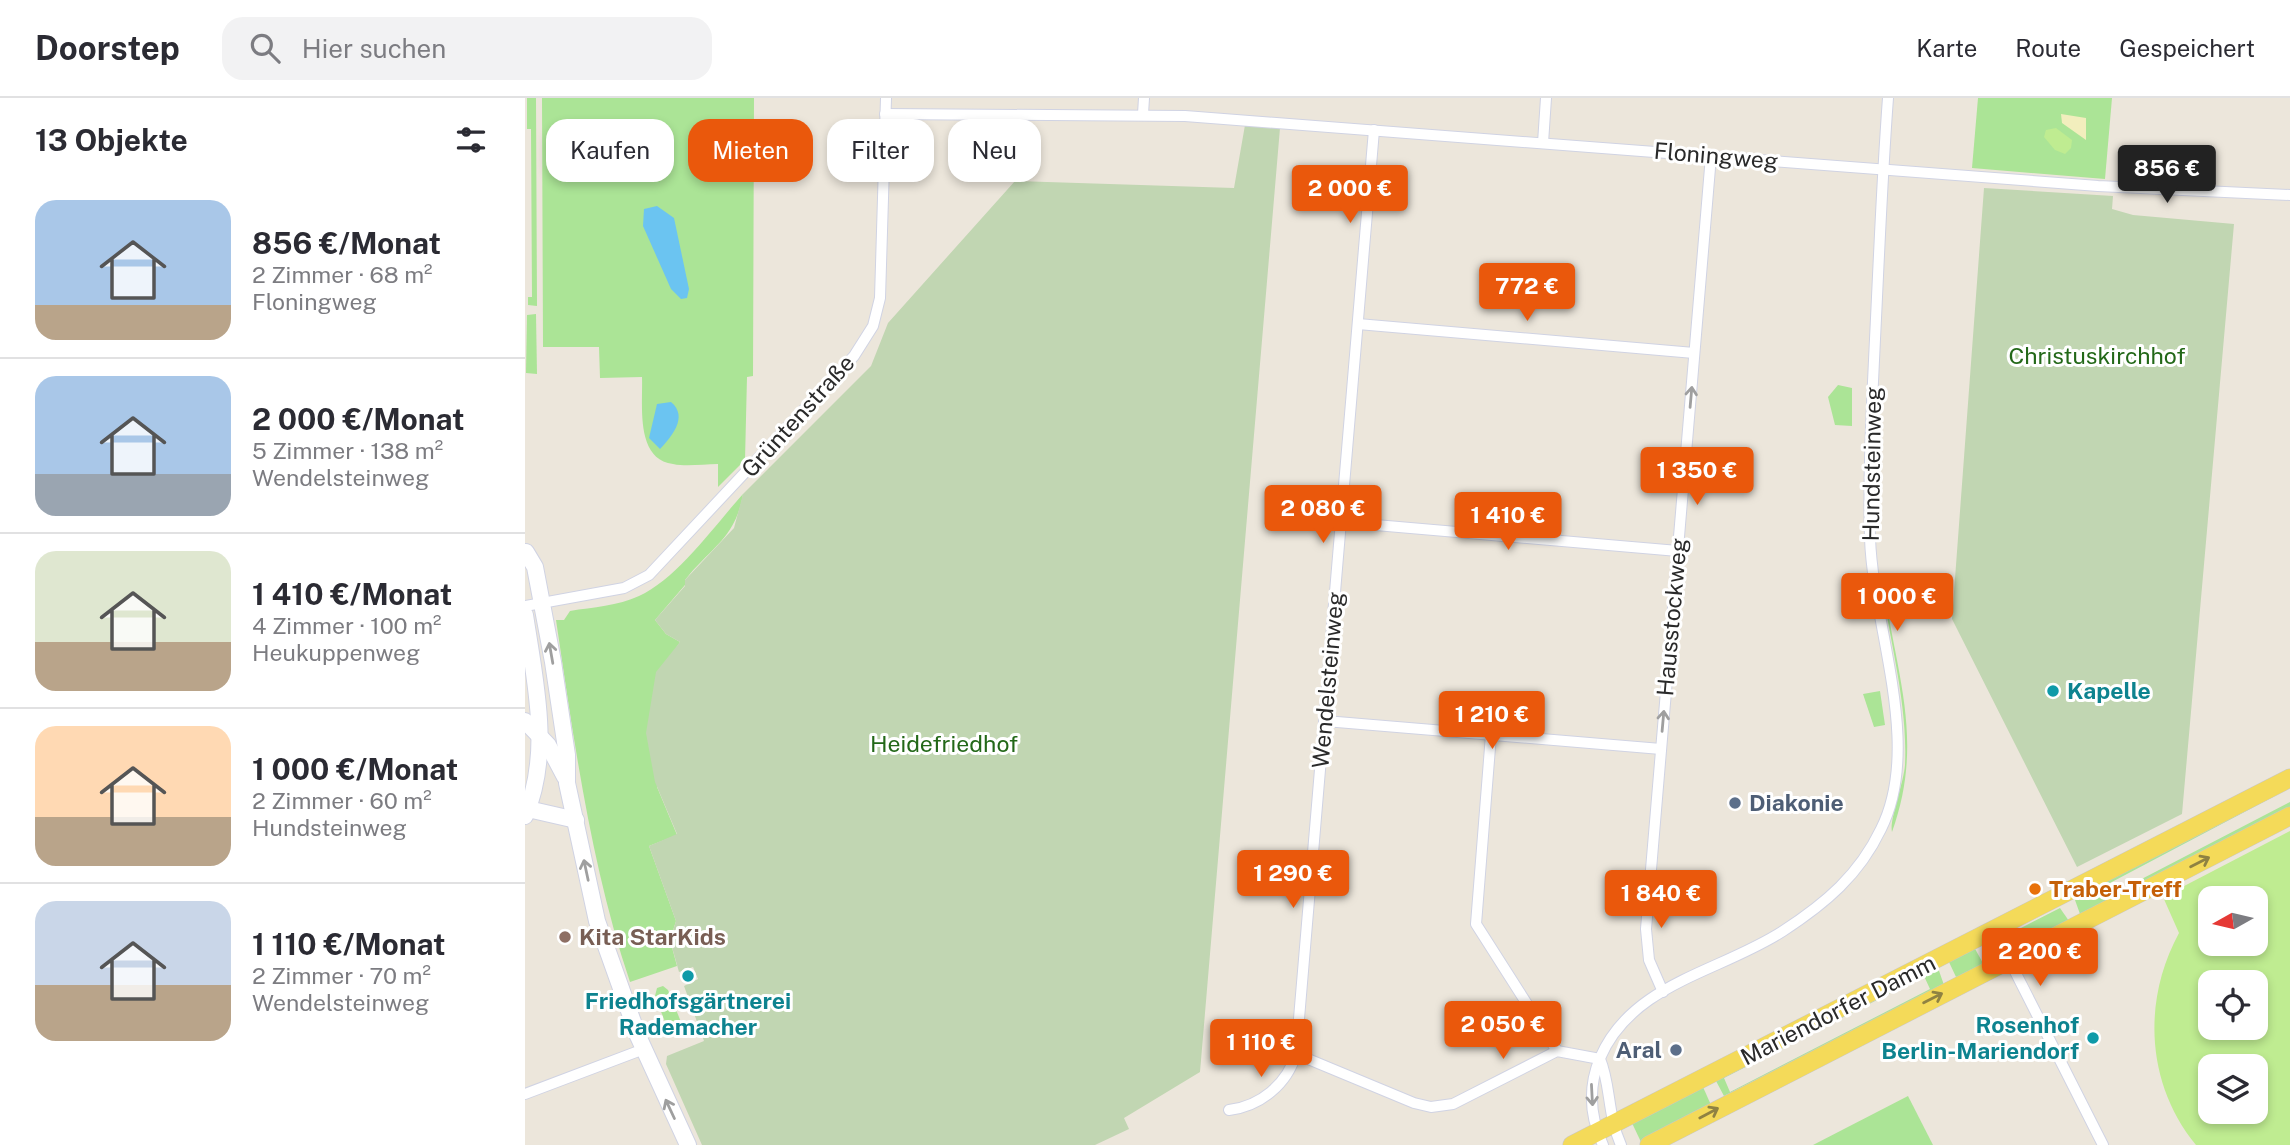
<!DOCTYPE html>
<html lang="de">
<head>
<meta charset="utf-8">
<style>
	body { margin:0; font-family:"Public Sans",sans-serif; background:#f2f2f3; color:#2b2b33; height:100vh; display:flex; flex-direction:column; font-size:26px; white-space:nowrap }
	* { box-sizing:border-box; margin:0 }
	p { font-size:23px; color:#7c7c81 }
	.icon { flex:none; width:38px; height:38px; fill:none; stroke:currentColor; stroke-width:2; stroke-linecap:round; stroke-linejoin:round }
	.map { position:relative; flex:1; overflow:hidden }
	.side { display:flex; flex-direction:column; background:#fff; width:525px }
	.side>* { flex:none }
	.hud { position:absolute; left:21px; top:21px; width:665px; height:63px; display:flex; gap:14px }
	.needle { width:46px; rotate:262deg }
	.fabs { position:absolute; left:1673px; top:788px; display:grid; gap:14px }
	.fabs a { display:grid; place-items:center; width:70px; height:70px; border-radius:14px; background:#fff; box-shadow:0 4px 10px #0003; font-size:35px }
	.price { position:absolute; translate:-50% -60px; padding:0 16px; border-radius:7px; background:#ea580c; color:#fff; font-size:23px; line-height:46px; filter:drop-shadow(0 2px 4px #0008) }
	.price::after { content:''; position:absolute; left:50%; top:42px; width:21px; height:16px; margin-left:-10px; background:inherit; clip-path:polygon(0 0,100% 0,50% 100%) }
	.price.on { background:#222; color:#fff }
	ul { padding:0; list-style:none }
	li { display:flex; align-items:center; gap:21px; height:175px; padding:0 35px }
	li+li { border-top:2px solid #e1e1e2 }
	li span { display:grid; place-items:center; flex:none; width:196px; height:140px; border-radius:21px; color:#555 }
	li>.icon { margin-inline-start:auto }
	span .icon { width:84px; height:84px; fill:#fffc; stroke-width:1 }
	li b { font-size:30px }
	h2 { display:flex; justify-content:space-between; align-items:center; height:84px; padding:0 35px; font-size:30px }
	.chip { padding:0 24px; border-radius:21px; background:#fff; box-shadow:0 4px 10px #0003; font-size:24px; line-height:63px }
	.chip.on { background:#ea580c; color:#fff }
	header { display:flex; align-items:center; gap:42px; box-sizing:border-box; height:98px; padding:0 35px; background:#fff; border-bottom:2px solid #e1e1e2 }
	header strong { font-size:33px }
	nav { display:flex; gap:38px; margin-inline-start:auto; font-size:24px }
	.search { width:490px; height:63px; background:#f2f2f3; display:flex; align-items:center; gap:18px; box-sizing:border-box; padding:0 24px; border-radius:21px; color:#7c7c81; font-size:26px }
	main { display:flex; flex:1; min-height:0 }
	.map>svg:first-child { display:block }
	.green { fill:#abe496; fill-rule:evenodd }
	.sand { fill:#f2eebd }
	.cemetery { fill:#c1d6b2 }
	.pitch { fill:#bfec91; fill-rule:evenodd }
	.water { fill:#6bc4f1 }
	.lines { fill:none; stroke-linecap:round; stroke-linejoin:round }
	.street-casing { stroke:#d0d3e3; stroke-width:12 }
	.secondary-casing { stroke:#d0d3e3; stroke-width:18 }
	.primary-casing { stroke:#c8c8c8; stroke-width:19 }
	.street { stroke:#fff; stroke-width:10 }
	.secondary { stroke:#fff; stroke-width:16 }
	.primary { stroke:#f4da59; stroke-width:18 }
	.oneway { stroke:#9f9f9f }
	.oneway2 { stroke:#8f8242 }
	.culture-dot { fill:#0f9aa8; stroke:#fff; stroke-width:2.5 }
	.service-dot { fill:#5c6f8a; stroke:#fff; stroke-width:2.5 }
	.food-dot { fill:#e8710a; stroke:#fff; stroke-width:2.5 }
	.education-dot { fill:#8d6e63; stroke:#fff; stroke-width:2.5 }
	.labels { text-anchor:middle; stroke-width:6; stroke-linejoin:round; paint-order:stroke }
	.street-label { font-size:23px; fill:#2a2a2a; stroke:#fff }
	.park-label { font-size:23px; fill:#236818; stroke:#fff }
	.culture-label { font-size:23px; font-weight:bold; fill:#0d838f; stroke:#fff; text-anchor:start }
	.service-label { font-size:23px; font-weight:bold; fill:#4e5e75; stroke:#fff; text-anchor:start }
	.food-label { font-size:23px; font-weight:bold; fill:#c56008; stroke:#fff; text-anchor:start }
	.education-label { font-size:23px; font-weight:bold; fill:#785e54; stroke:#fff; text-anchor:start }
</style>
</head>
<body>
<header>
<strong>Doorstep</strong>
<div class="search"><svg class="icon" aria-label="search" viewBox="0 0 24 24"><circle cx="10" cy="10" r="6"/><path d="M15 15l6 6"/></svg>Hier suchen</div>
<nav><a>Karte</a><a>Route</a><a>Gespeichert</a></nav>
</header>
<main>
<section class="side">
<h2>13 Objekte<svg class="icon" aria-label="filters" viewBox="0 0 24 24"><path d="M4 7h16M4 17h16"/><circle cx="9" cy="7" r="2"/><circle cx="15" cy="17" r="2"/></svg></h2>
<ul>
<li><span style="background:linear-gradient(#a9c7e8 75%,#b9a48a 0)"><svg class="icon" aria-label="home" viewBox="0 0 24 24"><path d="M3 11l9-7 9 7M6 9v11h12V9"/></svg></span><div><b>856 €/Monat</b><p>2 Zimmer · 68 m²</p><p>Floningweg</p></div></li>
<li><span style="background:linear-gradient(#a9c7e8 70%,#9aa5b1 0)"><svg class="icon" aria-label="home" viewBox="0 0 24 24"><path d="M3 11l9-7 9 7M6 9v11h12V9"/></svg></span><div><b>2 000 €/Monat</b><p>5 Zimmer · 138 m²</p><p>Wendelsteinweg</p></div></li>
<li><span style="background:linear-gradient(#dfe7d0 65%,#b9a48a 0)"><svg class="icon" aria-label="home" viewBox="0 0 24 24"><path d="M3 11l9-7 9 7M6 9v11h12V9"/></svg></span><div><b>1 410 €/Monat</b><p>4 Zimmer · 100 m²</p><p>Heukuppenweg</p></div></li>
<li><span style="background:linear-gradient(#ffd9b3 65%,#b9a48a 0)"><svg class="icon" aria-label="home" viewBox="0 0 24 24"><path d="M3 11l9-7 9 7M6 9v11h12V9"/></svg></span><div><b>1 000 €/Monat</b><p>2 Zimmer · 60 m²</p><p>Hundsteinweg</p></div></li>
<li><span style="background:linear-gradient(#c9d6e8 60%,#b9a48a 0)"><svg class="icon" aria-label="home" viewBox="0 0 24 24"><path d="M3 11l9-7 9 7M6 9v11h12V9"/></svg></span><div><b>1 110 €/Monat</b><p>2 Zimmer · 70 m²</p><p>Wendelsteinweg</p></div></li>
</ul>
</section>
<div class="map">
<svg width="1765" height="1047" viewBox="0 0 1765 1047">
	<rect width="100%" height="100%" fill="#ece6db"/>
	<g class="green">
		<polygon points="2,0 11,0 12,208 3,207 3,199 7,199 6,31 2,31"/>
		<path d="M17 0H229L228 278 222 279 220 362 193 389V366C178 366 162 369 148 366 110 361 118 307 117 279L75 280 74 249H18Z"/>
		<polygon points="1453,0 1587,0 1580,81 1447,70"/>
		<polygon points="11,216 12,276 1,275 2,217"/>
		<polygon points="1313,287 1327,290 1327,328 1310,327 1303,299"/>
		<path d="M218 396C211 440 185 450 160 482V487L130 522 141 536 155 544 151 550 132 689 152 737 124 748 151 823 145 842 152 868 105 884C66 768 49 643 31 522H39L45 513C68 509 93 508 114 498 152 481 190 427 218 396Z"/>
		<path d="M1356 480H1358C1369 573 1401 639 1367 734 1364 723 1379 684 1380 667 1383 604 1364 542 1356 480Z"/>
		<polygon points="1355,593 1360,627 1349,629 1338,596"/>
		<polygon points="1765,690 1566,795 1580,800 1765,704 1765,709 1555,816 1550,802 1568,787"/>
		<polygon points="1535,810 1544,823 1502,845 1494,831"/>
		<polygon points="1449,849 1459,867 1431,879 1424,864"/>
		<path d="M1413 870 1419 887 1199 998 1191 983ZM1399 878 1405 891 1205 994 1199 980Z"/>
		<polygon points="138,888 143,892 156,924 151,931 142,929 130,898 132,890"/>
		<polygon points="1178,989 1186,1007 1116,1044 1107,1025"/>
		<polygon points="1383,998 1408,1047 1288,1047"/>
	</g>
	<polygon class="sand" points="1536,16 1561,20 1561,42 1537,25"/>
	<g class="cemetery">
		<polygon points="720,27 755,30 675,974 599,1020 604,1031 570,1047 177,1047 141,966 142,958 179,943 159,888 173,881 168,869 154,874 145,842 151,823 124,748 152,736 130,684 121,635 131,574 155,544 141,536 130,522 160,488 160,482 209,430 218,396 346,268 363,225 490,83 709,90"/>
		<polygon points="1459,90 1588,98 1587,111 1608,117 1709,126 1657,716 1552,769 1427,521"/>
	</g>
	<g class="pitch">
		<polygon points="1531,30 1547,42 1546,50 1540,56 1530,52 1519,39 1521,32"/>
		<path d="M1765 733V1047H1671C1621 986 1617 903 1654 835L1638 799ZM1685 800H1731V845H1685ZM1685 884H1731V929H1685ZM1685 968H1731V1013H1685Z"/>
	</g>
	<g class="water">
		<polygon points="132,108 149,120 164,191 162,200 156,201 146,191 118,128 119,111"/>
		<path d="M146 304C164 319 146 339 135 351L124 340 132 306Z"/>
	</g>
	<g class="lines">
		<defs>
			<g id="street">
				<polyline points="360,16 660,18 1573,88 1765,97"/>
				<polyline points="618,16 619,0"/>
				<polyline points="1018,45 1021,0"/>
				<polyline points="833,226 1169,255"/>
				<polyline points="816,424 1153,453"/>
				<polyline points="0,508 99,490 124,477 329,258 348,228 355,200 361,0"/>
				<polyline points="800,623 1136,651"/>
				<polyline points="966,637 951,826 1032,953"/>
				<polyline points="1469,832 1578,1047"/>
				<polyline points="1138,894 1124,862 1121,831 1186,58"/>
				<polyline points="771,956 889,1005 906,1009 928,1006 1032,953 1075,961"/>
				<path d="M1075 961C1086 987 1082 1016 1096 1047"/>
				<polyline points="0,996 119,951"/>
				<path d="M704 1012C736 1008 762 986 771 956L849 32"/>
				<path d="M1078 1047C1065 1019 1063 989 1075 960 1107 885 1195 874 1258 833 1301 805 1334 777 1356 731 1398 647 1348 530 1345 440 1343 374 1347 307 1350 241 1354 160 1357 80 1363 0"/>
			</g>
			<g id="secondary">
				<polyline points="1,454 10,469 28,564 42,657 42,685 72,823 113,938 163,1047"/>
				<path d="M0 517C10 583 27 654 0 718"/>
				<polyline points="0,623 23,647 40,679"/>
				<polyline points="3,711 51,722"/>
			</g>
			<g id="primary">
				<polyline points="1047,1047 1765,680"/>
				<polyline points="1124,1047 1765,718"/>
			</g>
		</defs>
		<use href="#street" class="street-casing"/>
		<use href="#secondary" class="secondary-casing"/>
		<use href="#primary" class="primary-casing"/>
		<use href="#street" class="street"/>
		<use href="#secondary" class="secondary"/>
		<use href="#primary" class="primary"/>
	</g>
	<defs><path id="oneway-shaft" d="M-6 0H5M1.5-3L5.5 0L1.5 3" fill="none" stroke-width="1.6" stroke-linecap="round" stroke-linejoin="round" transform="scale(1.75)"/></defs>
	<g class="oneway">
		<use href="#oneway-shaft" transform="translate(1166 299) rotate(-85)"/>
		<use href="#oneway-shaft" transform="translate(26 555) rotate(-100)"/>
		<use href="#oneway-shaft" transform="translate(1138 623) rotate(-85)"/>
		<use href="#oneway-shaft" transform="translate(61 772) rotate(-102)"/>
		<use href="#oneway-shaft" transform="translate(1067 997) rotate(87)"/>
		<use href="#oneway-shaft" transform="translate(145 1011) rotate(-115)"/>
	</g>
	<g class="oneway2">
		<use href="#oneway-shaft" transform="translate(1675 764) rotate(-27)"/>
		<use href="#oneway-shaft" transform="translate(1408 900) rotate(-27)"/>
		<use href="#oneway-shaft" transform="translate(1184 1015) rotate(-28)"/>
	</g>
	<g class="culture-dot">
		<circle cx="1528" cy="593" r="7"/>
		<circle cx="163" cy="878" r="7"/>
		<circle cx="1568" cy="940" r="7"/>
	</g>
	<g class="service-dot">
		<circle cx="1210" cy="705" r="7"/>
		<circle cx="1151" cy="952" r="7"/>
	</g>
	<circle class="food-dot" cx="1510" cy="791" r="7"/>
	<circle class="education-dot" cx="40" cy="839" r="7"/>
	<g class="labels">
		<g class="street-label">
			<text transform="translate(1191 58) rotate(5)" y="8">Floningweg</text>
			<text transform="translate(273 318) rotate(-48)" y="8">Grüntenstraße</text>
			<text transform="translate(1347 366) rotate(-89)" y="8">Hundsteinweg</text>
			<text transform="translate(1147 519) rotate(-85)" y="8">Hausstockweg</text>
			<text transform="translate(803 582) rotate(-85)" y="8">Wendelsteinweg</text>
			<text transform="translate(1313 912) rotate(-27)" y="8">Mariendorfer Damm</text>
		</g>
		<g class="park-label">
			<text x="1572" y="266">Christuskirchhof</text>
			<text x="419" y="654">Heidefriedhof</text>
		</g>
		<g class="culture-label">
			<text x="1542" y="601">Kapelle</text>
			<text x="163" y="911" text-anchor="middle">Friedhofsgärtnerei<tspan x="163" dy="26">Rademacher</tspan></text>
			<text x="1554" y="935" text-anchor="end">Rosenhof<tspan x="1554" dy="26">Berlin-Mariendorf</tspan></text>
		</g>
		<g class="service-label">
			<text x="1224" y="713">Diakonie</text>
			<text x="1137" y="960" text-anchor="end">Aral</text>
		</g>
		<g class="food-label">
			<text x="1524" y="799">Traber-Treff</text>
		</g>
		<g class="education-label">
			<text x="54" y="847">Kita StarKids</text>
		</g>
	</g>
</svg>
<div class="fabs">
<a><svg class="needle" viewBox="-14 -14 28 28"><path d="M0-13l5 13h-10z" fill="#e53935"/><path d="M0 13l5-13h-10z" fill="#7c7c81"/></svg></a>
<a><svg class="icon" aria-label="locate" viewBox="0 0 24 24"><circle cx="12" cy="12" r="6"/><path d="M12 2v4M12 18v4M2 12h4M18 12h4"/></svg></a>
<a><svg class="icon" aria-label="layers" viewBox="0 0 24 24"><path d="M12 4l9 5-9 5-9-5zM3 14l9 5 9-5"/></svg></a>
</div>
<b class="price on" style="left:1642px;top:107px">856 €</b>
<b class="price" style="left:825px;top:127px">2 000 €</b>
<b class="price" style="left:1002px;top:225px">772 €</b>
<b class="price" style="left:1172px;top:409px">1 350 €</b>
<b class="price" style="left:798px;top:447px">2 080 €</b>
<b class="price" style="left:983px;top:454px">1 410 €</b>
<b class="price" style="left:1372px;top:535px">1 000 €</b>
<b class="price" style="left:967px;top:653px">1 210 €</b>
<b class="price" style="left:768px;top:812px">1 290 €</b>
<b class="price" style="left:1136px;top:832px">1 840 €</b>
<b class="price" style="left:1515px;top:890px">2 200 €</b>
<b class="price" style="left:978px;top:963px">2 050 €</b>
<b class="price" style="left:736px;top:981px">1 110 €</b>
<div class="hud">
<a class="chip">Kaufen</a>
<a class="chip on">Mieten</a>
<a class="chip">Filter</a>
<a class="chip">Neu</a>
</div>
</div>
</main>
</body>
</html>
